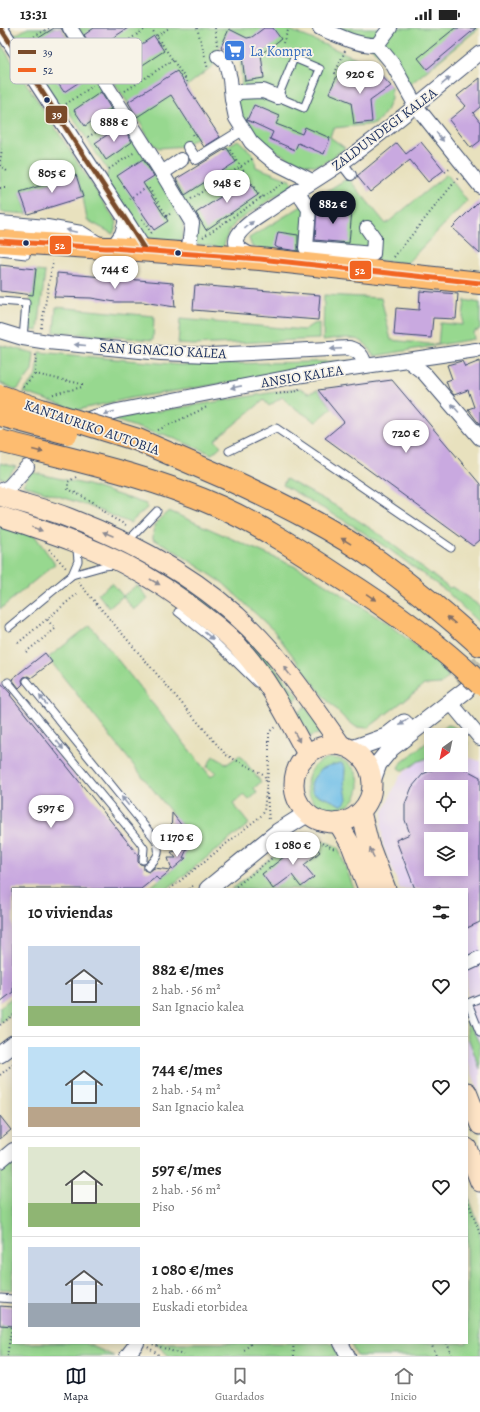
<!DOCTYPE html>
<html lang="es">
<head>
<meta charset="utf-8">
<style>
	body { margin:0; font-family:Alegreya,serif; background:#f2f2f2; color:#222; height:100vh; display:flex; flex-direction:column; font-size:15px; white-space:nowrap }
	* { box-sizing:border-box; margin:0 }
	p { font-size:13px; color:#767676 }
	.icon { flex:none; width:22px; height:22px; fill:none; stroke:currentColor; stroke-width:2; stroke-linecap:round; stroke-linejoin:round }
	.map { position:relative; flex:1; overflow:hidden }
	.side { position:absolute; left:12px; top:860px; width:456px; height:456px; display:flex; flex-direction:column; background:#fff; border-radius:0px; box-shadow:0 2px 10px #0003 }
	.side>* { flex:none }
	.needle { width:26px; rotate:213deg }
	.controls { position:absolute; left:424px; top:700px; display:grid; gap:8px }
	.controls a { display:grid; place-items:center; width:44px; height:44px; border-radius:0px; background:#fff; box-shadow:0 2px 10px #0003; font-size:20px }
	.price { position:absolute; translate:-50% -34px; padding:0 9px; border-radius:14px; background:#fff; color:#222; font-size:13px; line-height:26px; filter:drop-shadow(0 1px 2px #0008) }
	.price::after { content:''; position:absolute; left:50%; top:24px; width:12px; height:9px; margin-left:-6px; background:inherit; clip-path:polygon(0 0,100% 0,50% 100%) }
	.price.selected { background:#111827; color:#fff }
	ul { padding:0; list-style:none }
	li { display:flex; align-items:center; gap:12px; height:100px; padding:0 16px }
	li+li { border-top:1px solid #e0e0e0 }
	li span { display:grid; place-items:center; flex:none; width:112px; height:80px; border-radius:0px; color:#555 }
	li>.icon { margin-inline-start:auto }
	span .icon { width:48px; height:48px; fill:#fffc; stroke-width:1 }
	li b { font-size:17px }
	h2 { display:flex; justify-content:space-between; align-items:center; height:48px; padding:0 16px; font-size:17px }
	.status { display:flex; justify-content:space-between; align-items:center; height:28px; padding:0 20px; background:#fff; direction:ltr }
	.status svg { height:11px; fill:currentColor }
	.tab-bar { display:flex; justify-content:space-around; align-items:center; height:56px; border-top:1px solid #e0e0e0; background:#fff; font-size:11px; color:#767676 }
	.tab-bar a { display:grid; justify-items:center; gap:2px }
	.tab-bar .selected { color:#111827 }
	.map>svg:first-child { display:block }
	.built { fill:#e4d3f2; fill-rule:evenodd }
	.green { fill:#97d88f; stroke:#598476; fill-rule:evenodd }
	.water { fill:#6dbee8; stroke:#4476a3 }
	.building { fill:#c9a9e0; fill-rule:evenodd }
	.lines { fill:none; stroke-linecap:round; stroke-linejoin:round }
	.tertiary-tunnel { stroke:#bfbdab; stroke-width:17; stroke-dasharray:17 8; stroke-linecap:butt }
	.service-casing { stroke:#3a4a6c; stroke-width:9 }
	.pedestrian-casing { stroke:#3a4a6c; stroke-width:12 }
	.minor-casing { stroke:#3a4a6c; stroke-width:16 }
	.tertiary-casing { stroke:#3a4a6c; stroke-width:19 }
	.secondary-casing { stroke:#3a4a6c; stroke-width:21 }
	.primary-casing { stroke:#3a4a6c; stroke-width:24 }
	.motorway-casing { stroke:#3a4a6c; stroke-width:24 }
	.path { stroke:#3a4a6c; stroke-width:2; stroke-dasharray:1 3; stroke-linecap:butt }
	.service { stroke:#fff; stroke-width:7 }
	.pedestrian { stroke:#fff; stroke-width:10 }
	.minor { stroke:#fff; stroke-width:14 }
	.tertiary { stroke:#fff; stroke-width:17 }
	.secondary { stroke:#fee4c6; stroke-width:19 }
	.primary { stroke:#fdbc70; stroke-width:22 }
	.motorway { stroke:#fdbc70; stroke-width:22 }
	.motorway-bridge-casing { stroke:#3a4a6c; stroke-width:24; stroke-linecap:butt }
	.motorway-bridge { stroke:#fdbc70; stroke-width:22 }
	.bus-1-casing { stroke:#f7f3e8; stroke-width:8 }
	.bus-2-casing { stroke:#f7f3e8; stroke-width:8 }
	.bus-1 { stroke:#7a4b2a; stroke-width:5 }
	.bus-2 { stroke:#f26522; stroke-width:5 }
	.oneway { fill:#8d97ae }
	.oneway2 { fill:#816e66 }
	.oneway3 { fill:#8c8a92 }
	.bus-dot { fill:#1b2f5e; stroke:#f7f3e8; stroke-width:1.5 }
	.labels { text-anchor:middle; stroke-width:3.5; stroke-linejoin:round; paint-order:stroke }
	.shop-label { font-size:14px; fill:#366cbe; stroke:#f7f3e8; text-anchor:start }
	.street-label { font-size:14px; fill:#1b2f5e; stroke:#f7f3e8 }
	.key { fill:#f7f3e8; stroke:#b5b8bf; stroke-width:1 }
	.key-label { font-size:11px; fill:#1b2f5e }
	.line-badge { stroke:#f7f3e8; stroke-width:1.5 }
	.badge-label { font-size:11px; text-anchor:middle; font-weight:bold; fill:#fff }
</style>
</head>
<body>
<div class="status"><b>13:31</b><svg viewBox="0 0 49 12"><path d="M0 12V9h3v3zM5 12V6h3v6zM10 12V3h3v9zM15 12V0h3v12zM26 1h20v11H26zM47 4h2v5h-2z"/></svg></div>
<div class="map">
<svg width="480" height="1328" viewBox="0 0 480 1328">
	<rect width="100%" height="100%" fill="#f7f3e8"/>
	<filter id="ink" filterUnits="userSpaceOnUse"><feTurbulence type="fractalNoise" baseFrequency=".025" numOctaves="2"/><feDisplacementMap in="SourceGraphic" scale="8" xChannelSelector="R" yChannelSelector="G"/><feConvolveMatrix kernelMatrix="1 2 1 2 8 2 1 2 1" color-interpolation-filters="sRGB"/></filter>
	<filter id="wash" filterUnits="userSpaceOnUse"><feTurbulence type="fractalNoise" baseFrequency=".012" numOctaves="4" result="noise"/><feDisplacementMap in="SourceGraphic" scale="16" xChannelSelector="R" yChannelSelector="G"/><feGaussianBlur stdDeviation="0.9" result="paint"/><feColorMatrix in="noise" values="0 0 0 0 0 0 0 0 0 0 0 0 0 0 0 0 0 1.4 0 .05"/><feComposite in="paint" operator="in"/></filter>
	<g filter="url(#wash)">
		<rect width="100%" height="100%" fill="#e8e1be"/>
		<path class="built" d="M461 727 480 733V1066L467 1033V861H400L383 817 381 799 383 784 400 747 419 733 431 729V737H461ZM431 759H461V789H431ZM431 811H461V841H431Z"/>
		<g class="green">
			<polygon points="28,0 61,0 156,146 183,194 183,206 180,213 143,210 105,152 108,143 67,81 56,76 13,8"/>
			<path d="M78 0H285L354 29 378 43 391 59V71L385 85 375 96 333 100 330 109 345 120C338 125 330 132 322 136 305 143 269 120 256 108 247 100 241 88 236 77L242 54 240 29 220 17 215 36 187 58 198 109 184 118 159 120 151 115 137 89Z"/>
			<polygon points="323,0 479,0 408,58 369,17"/>
			<polygon points="0,15 117,195 113,206 87,192 83,169 76,147 20,164 28,186 0,184"/>
			<polygon points="238,112 254,127 256,139 290,152 293,157 236,194 228,205 223,220 196,216 174,152 184,168 235,134 226,119"/>
			<polygon points="447,146 467,173 407,235 301,226 252,219 249,210 348,150 386,196"/>
			<polygon points="36,243 45,244 38,303 28,301 31,266 33,266"/>
			<path d="M324 267 381 270 391 312 438 317 440 295 462 297 465 272 480 275V301L473 304 474 311 375 328 371 325C364 305 340 310 323 312Z"/>
			<polygon points="56,279 154,288 153,312 54,304"/>
			<polygon points="180,291 304,302 313,296 319,295 319,311 194,317 178,316"/>
			<polygon points="0,317 34,325 32,343 17,362 0,355"/>
			<polygon points="39,324 181,337 351,333 232,354 131,370 77,382 23,364 37,347"/>
			<polygon points="300,360 308,365 318,362 332,380 316,394 290,377 282,369 269,378 264,372 215,412 221,418 212,426 163,406 160,407 111,391"/>
			<polygon points="0,435 16,439 6,451 0,450"/>
			<polygon points="31,444 88,457 146,476 147,480 130,495 86,477 23,457"/>
			<polygon points="286,451 336,478 379,506 449,560 452,559 480,578 480,596 446,563 390,522 355,499 283,457"/>
			<path d="M169 483 305 543 388 596 438 635 449 649 441 656 424 657 368 700 356 699 343 689 324 669 274 603 223 555 169 519 153 511C153 495 157 493 169 483Z"/>
			<polygon points="0,496 35,508 55,536 0,581"/>
			<polygon points="119,519 153,534 240,599 299,669 290,675 272,652 116,525 117,521"/>
			<polygon points="112,555 123,568 137,557 148,571 134,582 123,568 109,580 98,566"/>
			<path d="M90 597 211 749 216 744 207 739 213 728 227 736 240 727 261 754 254 760 257 765 249 772 244 767 233 776 249 796 167 861H148L181 834C187 824 188 816 186 803L48 630Z"/>
			<polygon points="306,679 323,705 313,707 309,709 306,701 295,686"/>
			<path d="M448 697C459 698 479 721 461 727V707H435Z"/>
			<polygon points="431,711 431,729 419,733 405,742 401,742 398,740 400,736"/>
			<path d="M328 730C364 728 370 774 339 781 306 789 293 740 328 730ZM341 735 343 736 345 743 344 754 346 767 342 777H341L326 770 315 766 311 760C315 742 324 739 341 735Z"/>
			<polygon points="304,804 338,819 354,861 232,861"/>
			<polygon points="13,969 13,984 0,995 0,979"/>
			<polygon points="467,989 480,1017 480,1041 467,1007"/>
			<polygon points="13,1131 13,1262 0,1261 0,1141"/>
			<polygon points="467,1165 480,1200 480,1328 357,1328 350,1315 467,1315"/>
			<polygon points="0,1297 13,1298 13,1315 85,1315 114,1328 0,1328"/>
			<polygon points="155,1315 333,1315 339,1328 169,1328"/>
		</g>
		<polygon class="water" points="341,735 345,739 344,754 347,771 344,776 341,777 326,770 315,766 313,764 311,757 313,751 321,741 328,738"/>
		<g id="blocks">
			<g class="building">
				<polygon points="54,0 61,0 69,14 42,32 31,15"/>
				<polygon points="94,0 128,0 94,22 84,7"/>
				<polygon points="264,0 273,0 281,11 261,26 264,50 245,53 242,28 221,19 229,1 247,10 252,9"/>
				<polygon points="455,0 476,0 427,41 418,30"/>
				<polygon points="154,8 164,23 115,55 105,40"/>
				<polygon points="79,30 90,47 64,64 53,48"/>
				<polygon points="177,43 220,109 204,119 171,67 137,89 128,74"/>
				<polygon points="378,44 391,58 370,73 372,94 354,96 351,74 329,65 337,48 360,56"/>
				<polygon points="480,50 480,79 473,85 480,94 480,113 471,120 449,92 466,78 457,68"/>
				<polygon points="101,64 111,81 85,98 74,82"/>
				<polygon points="254,77 280,88 276,96 302,106 305,99 330,110 324,126 298,115 295,122 270,111 273,104 247,92"/>
				<polygon points="122,97 132,114 106,132 95,115"/>
				<polygon points="421,114 444,142 428,154 410,132 370,164 357,148 397,115 406,126"/>
				<polygon points="227,120 236,134 185,167 176,151"/>
				<polygon points="143,131 154,148 143,155 168,193 154,202 117,148"/>
				<polygon points="76,147 83,169 28,186 20,164"/>
				<polygon points="248,151 258,167 206,202 196,185"/>
				<polygon points="480,172 480,226 452,200"/>
				<polygon points="317,179 352,182 349,215 315,212"/>
				<polygon points="278,204 298,207 298,223 278,220 275,218"/>
				<polygon points="0,237 36,241 33,267 0,263"/>
				<polygon points="57,245 173,255 175,279 143,274 115,274 91,270 54,269 57,254"/>
				<polygon points="195,257 320,267 318,292 193,282"/>
				<polygon points="420,263 458,266 456,291 433,290 431,310 394,307 396,280 419,282"/>
				<polygon points="462,333 465,339 480,333 480,397 468,381 474,379 468,362 454,367 449,361 446,353 452,351 447,337"/>
				<polygon points="392,352 480,456 480,512 473,518 325,410 344,394 318,362"/>
				<polygon points="45,625 52,634 31,650 28,648 24,649 22,652 23,656 19,660 12,651"/>
				<polygon points="0,654 11,666 10,667 138,827 138,834 140,836 144,837 144,842 149,844 154,840 171,842 159,852 156,849 141,861 13,861 13,964 0,974"/>
				<path d="M441 738 461 739 480 749V894L467 900V861H415L396 812 410 806 405 792V776L412 759 423 746ZM431 759H461V789H431ZM431 811H461V841H431Z"/>
				<polygon points="172,785 186,803 189,820 171,807"/>
				<polygon points="308,810 320,824 304,837 314,849 301,859 292,847 273,861 262,846"/>
				<polygon points="187,821 183,830 186,830 172,842 168,830 176,830 171,824"/>
				<polygon points="0,1088 11,1102 0,1111"/>
				<polygon points="0,1278 13,1279 13,1298 0,1297"/>
			</g>
		</g>
	</g>
	<g filter="url(#ink)">
		<use href="#blocks" fill-opacity="0" stroke="#3a4a6c" stroke-width="1"/>
		<g class="lines">
			<polyline class="tertiary-tunnel" points="457,653 480,636"/>
			<defs>
				<g id="service">
					<polygon points="294,30 320,41 304,80 278,69"/>
					<polyline points="0,224 26,227 27,217"/>
					<polyline points="0,273 26,275 23,310"/>
					<polyline points="229,423 276,400 451,520"/>
					<polyline points="127,514 157,483"/>
					<polyline points="72,547 104,538 114,537"/>
					<polyline points="178,584 212,611 257,655"/>
					<polyline points="9,599 72,547 78,533 77,522 73,517"/>
					<path d="M27 653 156 812C161 825 158 829 148 839"/>
					<polyline points="8,654 139,813 144,820 143,832"/>
					<polyline points="480,970 468,975 480,1005"/>
					<polyline points="0,1270 13,1271"/>
				</g>
				<g id="pedestrian">
					<polyline points="188,119 196,131 243,102"/>
					<polyline points="341,134 351,147"/>
				</g>
				<g id="minor">
					<polyline points="70,0 162,145 192,195 188,226"/>
					<path d="M320 0C338 7 357 18 377 17L390 0"/>
					<polyline points="1,1 126,192 145,222"/>
					<polyline points="377,17 392,35 416,78 480,158"/>
					<polyline points="218,28 226,35 230,51 232,71"/>
					<polyline points="278,69 263,63 238,64 232,71 236,90 251,114 262,124 274,134 312,153"/>
					<polyline points="162,145 181,132"/>
					<polyline points="297,163 309,181 306,220 373,226 374,210 367,200"/>
					<polyline points="0,195 47,199 81,205 102,218"/>
					<polyline points="112,220 122,206 126,192"/>
					<path d="M253 228C244 224 231 218 238 207 245 196 259 189 269 182 295 164 324 148 350 129 395 96 437 60 480 25"/>
					<path d="M0 303 23 310 48 314 161 325 209 327 349 320C359 323 363 328 365 338"/>
					<polyline points="407,332 476,322"/>
					<polyline points="91,390 117,383 296,348 407,332 424,345 480,410"/>
					<polyline points="0,463 9,459 27,439"/>
					<polyline points="450,674 480,710"/>
					<polyline points="467,936 480,930"/>
					<polyline points="0,1133 13,1122"/>
					<polyline points="341,1315 348,1328"/>
					<polyline points="127,1328 137,1315"/>
				</g>
				<g id="tertiary">
					<polyline points="352,721 386,709 404,695"/>
					<polyline points="372,753 378,736 391,720 466,662"/>
					<polyline points="208,861 278,804 308,785"/>
					<polyline points="0,1026 13,1016"/>
				</g>
				<g id="secondary">
					<path d="M0 468C23 476 47 481 69 490 147 520 223 564 276 629 300 657 320 688 341 717"/>
					<path d="M0 488C41 502 86 516 124 536 153 551 180 569 205 589 220 600 234 612 245 626 271 656 288 692 307 726"/>
					<circle cx="333" cy="756" r="39"/>
					<polyline points="361,784 369,816 386,861"/>
					<polyline points="338,795 351,817 368,861"/>
					<polyline points="467,1064 480,1097"/>
					<polyline points="467,1120 480,1154"/>
				</g>
				<polyline id="primary" points="0,213 105,220 112,220 260,231 480,255"/>
				<path id="motorway" d="M228 451C280 475 333 501 379 534 414 560 448 588 480 617"/>
			</defs>
			<use href="#service" class="service-casing"/>
			<use href="#pedestrian" class="pedestrian-casing"/>
			<use href="#minor" class="minor-casing"/>
			<use href="#tertiary" class="tertiary-casing"/>
			<use href="#secondary" class="secondary-casing"/>
			<use href="#primary" class="primary-casing"/>
			<use href="#motorway" class="motorway-casing"/>
			<g class="path">
				<polyline points="151,0 189,56"/>
				<polyline points="197,0 205,28"/>
				<polyline points="215,0 217,17"/>
				<polyline points="157,8 169,0"/>
				<polyline points="26,15 25,14 49,0"/>
				<polyline points="283,15 289,0"/>
				<polyline points="345,23 335,45 359,54 381,39"/>
				<polyline points="103,29 147,0"/>
				<polyline points="206,34 208,41"/>
				<polyline points="43,42 71,23"/>
				<polyline points="125,63 173,32"/>
				<polyline points="66,76 93,58"/>
				<polyline points="192,106 196,111"/>
				<polyline points="88,109 114,93"/>
				<polyline points="230,122 261,170"/>
				<polyline points="0,133 2,121"/>
				<polyline points="0,137 8,144"/>
				<polyline points="109,141 135,124"/>
				<polyline points="445,144 451,140"/>
				<polyline points="0,160 6,160"/>
				<polyline points="129,171 148,159 167,188"/>
				<polyline points="191,171 252,131"/>
				<polyline points="166,189 171,185"/>
				<polyline points="142,191 152,206"/>
				<polyline points="203,209 286,153"/>
				<polyline points="394,229 458,150"/>
				<polyline points="41,300 53,233"/>
				<polyline points="35,346 82,356 82,359 50,367"/>
				<polyline points="23,359 35,346 36,324"/>
				<polyline points="276,366 298,363 300,360"/>
				<polyline points="158,402 207,379"/>
				<polyline points="76,449 68,454 68,461 93,474 111,489 126,497"/>
				<polyline points="49,521 66,540"/>
				<polyline points="78,554 226,727 263,746 265,749 266,754"/>
				<polyline points="18,615 47,591"/>
				<polyline points="26,624 55,601 47,591 78,565"/>
				<polyline points="267,766 269,793"/>
				<polyline points="287,818 304,807 335,821"/>
				<polyline points="170,861 262,787 264,784 269,733 269,704 276,698"/>
				<polyline points="189,861 194,857"/>
				<polyline points="233,861 287,818 285,815"/>
				<polyline points="0,997 13,987"/>
				<polyline points="0,1047 13,1036"/>
				<polyline points="467,1171 480,1206"/>
				<polyline points="149,1315 186,1328"/>
				<polyline points="293,1315 294,1328"/>
				<polyline points="431,1315 436,1328"/>
				<polyline points="447,1315 452,1328"/>
				<polyline points="148,1319 160,1328"/>
				<polyline points="244,1322 252,1315"/>
				<polyline points="7,1328 12,1298"/>
			</g>
			<use href="#service" class="service"/>
			<use href="#pedestrian" class="pedestrian"/>
			<use href="#minor" class="minor"/>
			<use href="#tertiary" class="tertiary"/>
			<use href="#secondary" class="secondary"/>
			<use href="#primary" class="primary"/>
			<use href="#motorway" class="motorway"/>
			<defs>
				<g id="motorway-bridge">
					<polyline points="0,368 41,382 138,412 228,451"/>
					<polyline points="0,387 67,405"/>
					<path d="M0 413C74 432 151 448 220 479 262 498 300 523 338 548 389 580 437 614 480 656"/>
				</g>
			</defs>
			<use href="#motorway-bridge" class="motorway-bridge-casing"/>
			<use href="#motorway-bridge" class="motorway-bridge"/>
			<defs>
				<polyline id="bus-1" points="1,1 126,192 145,222"/>
				<polyline id="bus-2" points="0,213 105,220 112,220 260,231 480,255"/>
			</defs>
			<use href="#bus-1" class="bus-1-casing"/>
			<use href="#bus-2" class="bus-2-casing"/>
			<use href="#bus-1" class="bus-1"/>
			<use href="#bus-2" class="bus-2"/>
		</g>
		<defs><path id="oneway-solid" d="M-6-.8H1V-3.2L6.5 0L1 3.2V.8H-6Z"/></defs>
		<g class="oneway">
			<use href="#oneway-solid" transform="translate(446 53) rotate(-40)"/>
			<use href="#oneway-solid" transform="translate(440 109) rotate(51)"/>
			<use href="#oneway-solid" transform="translate(249 197) rotate(-40)"/>
			<use href="#oneway-solid" transform="translate(71 203) rotate(-168)"/>
			<use href="#oneway-solid" transform="translate(80 317) rotate(-175)"/>
			<use href="#oneway-solid" transform="translate(336 321) rotate(177)"/>
			<use href="#oneway-solid" transform="translate(236 359) rotate(169)"/>
			<use href="#oneway-solid" transform="translate(455 380) rotate(-131)"/>
			<use href="#oneway-solid" transform="translate(109 385) rotate(164)"/>
			<use href="#oneway-solid" transform="translate(209 608) rotate(39)"/>
			<use href="#oneway-solid" transform="translate(43 672) rotate(-129)"/>
			<use href="#oneway-solid" transform="translate(404 694) rotate(142)"/>
			<use href="#oneway-solid" transform="translate(60 717) rotate(51)"/>
			<use href="#oneway-solid" transform="translate(125 773) rotate(-129)"/>
		</g>
		<g class="oneway2">
			<use href="#oneway-solid" transform="translate(38 423) rotate(14)"/>
			<use href="#oneway-solid" transform="translate(346 513) rotate(-149)"/>
			<use href="#oneway-solid" transform="translate(371 569) rotate(34)"/>
			<use href="#oneway-solid" transform="translate(451 592) rotate(-140)"/>
		</g>
		<g class="oneway3">
			<use href="#oneway-solid" transform="translate(37 501) rotate(20)"/>
			<use href="#oneway-solid" transform="translate(108 506) rotate(-157)"/>
			<use href="#oneway-solid" transform="translate(155 554) rotate(30)"/>
			<use href="#oneway-solid" transform="translate(287 643) rotate(-127)"/>
			<use href="#oneway-solid" transform="translate(297 709) rotate(62)"/>
			<use href="#oneway-solid" transform="translate(372 825) rotate(-111)"/>
		</g>
	</g>
	<defs>
		<symbol id="supermarket-square" viewBox="-11 -11 22 22"><rect x="-9" y="-9" width="18" height="18" rx="4" fill="#3f7fe0" stroke="#f7f3e8"/><path d="M-6-5.5h2.5l.6 2H6L4.5 2H-2.5L-4.4-4H-6ZM-1.5 3.2a1.3 1.3 0 1 0 .1 0ZM3 3.2a1.3 1.3 0 1 0 .1 0Z" fill="#fff"/></symbol>
	</defs>
	<g fill-rule="evenodd">
		<use href="#supermarket-square" x="222" y="10" width="25" height="25"/>
	</g>
	<g class="bus-dot">
		<circle cx="47" cy="72" r="3.5"/>
		<circle cx="26" cy="215" r="3.5"/>
		<circle cx="178" cy="225" r="3.5"/>
	</g>
	<g class="labels">
		<g class="shop-label">
			<text x="250" y="28">La Kompra</text>
		</g>
		<g class="street-label">
			<text transform="translate(384 101) rotate(-37)" y="5">ZALDUNDEGI KALEA</text>
			<text transform="translate(163 322) rotate(3)" y="5">SAN IGNACIO KALEA</text>
			<text transform="translate(302 348) rotate(-9)" y="5">ANSIO KALEA</text>
			<text transform="translate(92 399) rotate(19)" y="5">KANTAURIKO AUTOBIA</text>
		</g>
	</g>
	<rect x="10" y="10" width="132" height="46" rx="6" class="key"/>
	<rect x="18" y="22" width="18" height="4" fill="#7a4b2a"/>
	<rect x="18" y="40" width="18" height="4" fill="#f26522"/>
	<g class="key-label">
		<text x="43" y="28">39</text>
		<text x="43" y="46">52</text>
	</g>
	<g class="line-badge">
		<rect x="45" y="77" width="23" height="19" rx="4" fill="#7a4b2a"/>
		<rect x="49" y="207" width="23" height="20" rx="4" fill="#f26522"/>
		<rect x="349" y="232" width="23" height="20" rx="4" fill="#f26522"/>
	</g>
	<g class="badge-label">
		<text x="57" y="90">39</text>
		<text x="60" y="221">52</text>
		<text x="360" y="246">52</text>
	</g>
</svg>
<div class="controls">
<a><svg class="needle" viewBox="-14 -14 28 28"><path d="M0-13l5 13h-10z" fill="#e53935"/><path d="M0 13l5-13h-10z" fill="#767676"/></svg></a>
<a><svg class="icon" aria-label="locate" viewBox="0 0 24 24"><circle cx="12" cy="12" r="6"/><path d="M12 2v4M12 18v4M2 12h4M18 12h4"/></svg></a>
<a><svg class="icon" aria-label="layers" viewBox="0 0 24 24"><path d="M12 4l9 5-9 5-9-5zM3 14l9 5 9-5"/></svg></a>
</div>
<b class="price" style="left:360px;top:67px">920 €</b>
<b class="price" style="left:114px;top:115px">888 €</b>
<b class="price" style="left:52px;top:166px">805 €</b>
<b class="price" style="left:227px;top:176px">948 €</b>
<b class="price selected" style="left:333px;top:197px">882 €</b>
<b class="price" style="left:115px;top:262px">744 €</b>
<b class="price" style="left:406px;top:426px">720 €</b>
<b class="price" style="left:51px;top:801px">597 €</b>
<b class="price" style="left:177px;top:830px">1 170 €</b>
<b class="price" style="left:293px;top:838px">1 080 €</b>
<section class="side">
<h2>10 viviendas<svg class="icon" aria-label="filters" viewBox="0 0 24 24"><path d="M4 7h16M4 17h16"/><circle cx="9" cy="7" r="2"/><circle cx="15" cy="17" r="2"/></svg></h2>
<ul>
<li><span style="background:linear-gradient(#c9d6e8 75%,#8fb573 0)"><svg class="icon" aria-label="home" viewBox="0 0 24 24"><path d="M3 11l9-7 9 7M6 9v11h12V9"/></svg></span><div><b>882 €/mes</b><p>2 hab. · 56 m²</p><p>San Ignacio kalea</p></div><svg class="icon" aria-label="heart" viewBox="0 0 24 24"><path d="M12 20l-8-8c-3-5 5-10 8-4 3-6 11-1 8 4z"/></svg></li>
<li><span style="background:linear-gradient(#bfe0f5 75%,#b9a48a 0)"><svg class="icon" aria-label="home" viewBox="0 0 24 24"><path d="M3 11l9-7 9 7M6 9v11h12V9"/></svg></span><div><b>744 €/mes</b><p>2 hab. · 54 m²</p><p>San Ignacio kalea</p></div><svg class="icon" aria-label="heart" viewBox="0 0 24 24"><path d="M12 20l-8-8c-3-5 5-10 8-4 3-6 11-1 8 4z"/></svg></li>
<li><span style="background:linear-gradient(#dfe7d0 70%,#8fb573 0)"><svg class="icon" aria-label="home" viewBox="0 0 24 24"><path d="M3 11l9-7 9 7M6 9v11h12V9"/></svg></span><div><b>597 €/mes</b><p>2 hab. · 56 m²</p><p>Piso</p></div><svg class="icon" aria-label="heart" viewBox="0 0 24 24"><path d="M12 20l-8-8c-3-5 5-10 8-4 3-6 11-1 8 4z"/></svg></li>
<li><span style="background:linear-gradient(#c9d6e8 70%,#9aa5b1 0)"><svg class="icon" aria-label="home" viewBox="0 0 24 24"><path d="M3 11l9-7 9 7M6 9v11h12V9"/></svg></span><div><b>1 080 €/mes</b><p>2 hab. · 66 m²</p><p>Euskadi etorbidea</p></div><svg class="icon" aria-label="heart" viewBox="0 0 24 24"><path d="M12 20l-8-8c-3-5 5-10 8-4 3-6 11-1 8 4z"/></svg></li>
</ul>
</section>
</div>
<nav class="tab-bar">
<a class="selected"><svg class="icon" aria-label="map" viewBox="0 0 24 24"><path d="M3 6l6-2 6 2 6-2v14l-6 2-6-2-6 2zM9 4v14M15 6v14"/></svg>Mapa</a>
<a><svg class="icon" aria-label="saved" viewBox="0 0 24 24"><path d="M7 4h10v16l-5-4-5 4z"/></svg>Guardados</a>
<a><svg class="icon" aria-label="home" viewBox="0 0 24 24"><path d="M3 11l9-7 9 7M6 9v11h12V9"/></svg>Inicio</a>
</nav>
</body>
</html>
